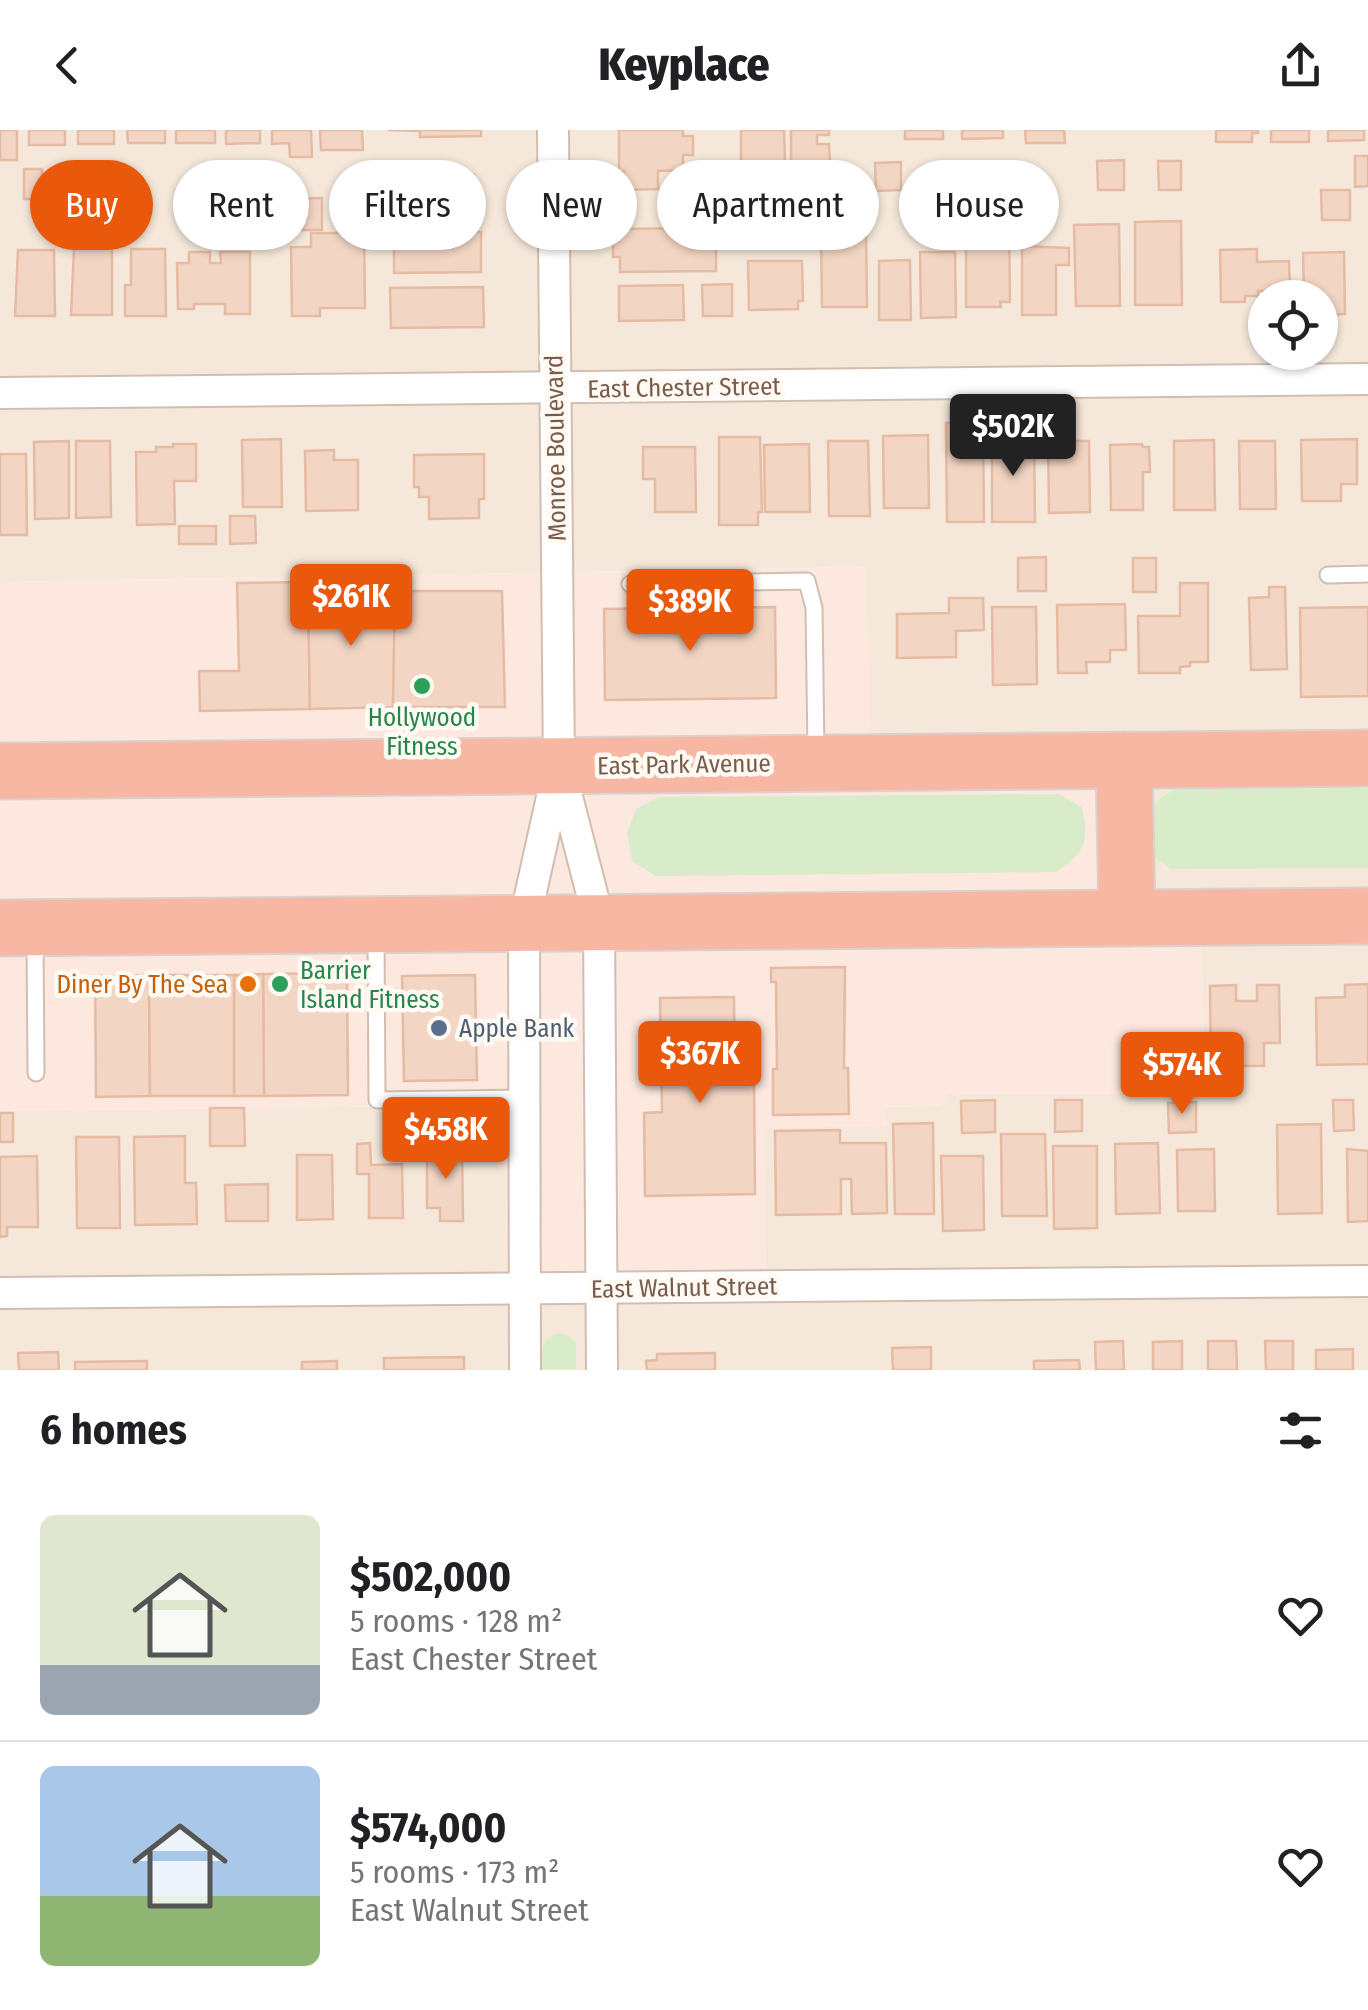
<!DOCTYPE html>
<html lang="en">
<head>
<meta charset="utf-8">
<style>
	body { margin:0; font-family:"Fira Sans Condensed",sans-serif; background:#f6f6f6; color:#202124; height:100vh; display:flex; flex-direction:column; font-size:38px; white-space:nowrap }
	* { box-sizing:border-box; margin:0 }
	p { font-size:32px; color:#757577 }
	.icon { flex:none; width:55px; height:55px; fill:none; stroke:currentColor; stroke-width:2; stroke-linecap:round; stroke-linejoin:round }
	.map { position:relative; height:1240px; overflow:hidden }
	.panel { display:flex; flex-direction:column; background:#fff; flex:1 }
	.panel>* { flex:none }
	.banner { position:absolute; left:30px; top:30px; width:1310px; height:90px; display:flex; gap:20px }
	.tools { position:absolute; left:1248px; top:150px; display:grid; gap:20px }
	.tools a { display:grid; place-items:center; width:90px; height:90px; border-radius:50%; background:#fff; box-shadow:0 2px 8px #0004; font-size:50px }
	.price { position:absolute; translate:-50% -85px; padding:0 22px; border-radius:10px; background:#ea580c; color:#fff; font-size:32px; line-height:65px; filter:drop-shadow(0 2px 5px #0008) }
	.price::after { content:''; position:absolute; left:50%; top:60px; width:30px; height:22px; margin-left:-15px; background:inherit; clip-path:polygon(0 0,100% 0,50% 100%) }
	.price.on { background:#222; color:#fff }
	ul { padding:0; list-style:none }
	li { display:flex; align-items:center; gap:30px; height:250px; padding:0 40px }
	li+li { border-top:2px solid #e0e0e0 }
	li span { display:grid; place-items:center; flex:none; width:280px; height:200px; border-radius:15px; color:#555 }
	li>.icon { margin-inline-start:auto }
	span .icon { width:120px; height:120px; fill:#fffc; stroke-width:1 }
	li b { font-size:42px }
	h2 { display:flex; justify-content:space-between; align-items:center; height:120px; padding:0 40px; font-size:42px }
	.chip { padding:0 35px; border-radius:45px; background:#fff; box-shadow:0 2px 8px #0004; font-size:35px; line-height:90px }
	.chip.on { background:#ea580c; color:#fff }
	header { display:flex; justify-content:space-between; align-items:center; height:130px; padding:0 40px; background:#fff; font-size:45px; font-weight:800 }
	.map>svg:first-child { display:block }
	.residential { fill:#f5e8da; fill-rule:evenodd }
	.commercial { fill:#fde8e0 }
	.green { fill:#d8ecc9 }
	.building { fill:#f3d5c3; stroke:#e6bba3; stroke-width:2.5 }
	.lines { fill:none; stroke-linecap:round; stroke-linejoin:round }
	.lane-casing { stroke:#d1beb0; stroke-width:19 }
	.street-casing { stroke:#d1beb0; stroke-width:34 }
	.highway-casing { stroke:#dad1cd; stroke-width:59 }
	.lane { stroke:#fff; stroke-width:15 }
	.street { stroke:#fff; stroke-width:30 }
	.highway { stroke:#f7b7a3; stroke-width:55 }
	.leisure-dot { fill:#2e9e5b; stroke:#fffaf3; stroke-width:4 }
	.food-dot { fill:#e8710a; stroke:#fffaf3; stroke-width:4 }
	.service-dot { fill:#5c6f8a; stroke:#fffaf3; stroke-width:4 }
	.labels { text-anchor:middle; stroke-width:9; stroke-linejoin:round; paint-order:stroke }
	.street-label { font-size:25px; fill:#7a5c4d; stroke:#fffaf3 }
	.leisure-label { font-size:25px; fill:#27864d; stroke:#fffaf3 }
	.food-label { font-size:25px; fill:#c56008; stroke:#fffaf3; text-anchor:end }
	.service-label { font-size:25px; fill:#4e5e75; stroke:#fffaf3; text-anchor:start }
</style>
</head>
<body>
<header><svg class="icon" aria-label="back" viewBox="0 0 24 24"><path d="M15 5l-7 7 7 7"/></svg>Keyplace<svg class="icon" aria-label="share" viewBox="0 0 24 24"><path d="M12 15V3M7 8l5-5 5 5M5 13v7h14v-7"/></svg></header>
<div class="map">
<svg width="1368" height="1240" viewBox="0 0 1368 1240">
	<rect width="100%" height="100%" fill="#fdf6ec"/>
	<path class="residential" d="M0 0H1368V1240H0V981L506 975 766 1160 763 998 885 996 884 977 940 976 947 964 1205 963 1201 783 870 628 865 437 0 452ZM1265 168H1320V222H1265Z"/>
	<polygon class="commercial" points="866,437 871,628 1129,624 1131,782 1201,782 1205,963 947,964 940,976 884,977 886,996 764,998 766,1161 506,1162 505,975 0,981 0,452"/>
	<g class="green">
		<polygon points="1368,658 1368,738 1172,739 1151,725 1144,696 1158,670 1175,659"/>
		<path d="M1058 664 1082 677C1089 712 1086 722 1056 742L656 746 632 731 627 703 636 679 658 667Z"/>
		<path d="M559 1203 569 1206 576 1214V1240H542C542 1221 539 1210 559 1203Z"/>
	</g>
	<g class="building">
		<rect x="0" y="0" width="17" height="30"/>
		<rect x="29" y="0" width="36" height="15"/>
		<rect x="78" y="0" width="36" height="14"/>
		<polygon points="127,0 165,0 165,13 128,13"/>
		<rect x="176" y="0" width="39" height="13"/>
		<polygon points="226,0 260,0 260,13 226,14"/>
		<polygon points="272,0 311,0 312,27 290,27 289,13 272,14"/>
		<polygon points="320,0 362,0 363,20 321,20"/>
		<polygon points="481,0 481,6 420,7 420,1 388,0"/>
		<polygon points="619,0 683,0 683,6 693,6 693,25 683,25 683,40 658,41 658,59 624,60 624,41 619,41"/>
		<polygon points="741,0 784,0 785,34 741,35"/>
		<polygon points="791,0 829,0 829,5 817,5 817,14 829,14 830,34 844,34 844,62 811,62 811,34 791,34"/>
		<rect x="905" y="0" width="38" height="9"/>
		<polygon points="962,0 1003,0 1003,8 962,9"/>
		<polygon points="1025,0 1064,0 1065,13 1026,13"/>
		<polygon points="1216,0 1258,0 1258,3 1252,3 1252,12 1216,12"/>
		<rect x="1271" y="0" width="38" height="12"/>
		<polygon points="1328,0 1364,0 1364,10 1328,11"/>
		<polygon points="1355,26 1368,26 1368,56 1355,57"/>
		<polygon points="1124,30 1124,60 1098,60 1097,31"/>
		<polygon points="1158,31 1181,31 1181,60 1159,60"/>
		<polygon points="901,32 901,60 876,61 875,33"/>
		<rect x="24" y="39" width="18" height="30"/>
		<polygon points="474,45 475,84 409,85 409,46"/>
		<polygon points="1321,60 1350,60 1350,90 1322,90"/>
		<polygon points="322,68 322,100 281,100 281,69"/>
		<rect x="787" y="71" width="25" height="29"/>
		<polygon points="370,74 399,74 399,96 370,97"/>
		<polygon points="64,78 85,78 85,106 65,106"/>
		<polygon points="1181,91 1182,175 1135,175 1135,92"/>
		<polygon points="966,92 1009,92 1010,172 1000,172 1001,177 966,177"/>
		<polygon points="1119,94 1120,176 1076,176 1074,95"/>
		<polygon points="700,98 700,115 716,114 716,141 620,142 620,127 613,127 613,99"/>
		<polygon points="866,99 867,177 822,177 821,100"/>
		<polygon points="394,102 481,102 481,142 394,143"/>
		<polygon points="311,103 364,103 365,178 320,178 320,186 292,186 291,117 311,117"/>
		<polygon points="1022,116 1069,118 1069,135 1056,135 1056,185 1022,185"/>
		<polygon points="74,119 112,119 112,185 71,185"/>
		<polygon points="131,119 165,119 166,186 125,186 125,155 131,155"/>
		<polygon points="1257,119 1257,132 1289,131 1290,161 1258,161 1258,166 1245,166 1245,172 1221,172 1220,120"/>
		<polygon points="18,120 54,120 55,186 15,186"/>
		<polygon points="189,122 210,122 210,133 221,133 220,122 250,122 250,184 225,184 225,174 194,174 194,179 178,179 177,133 189,133"/>
		<polygon points="920,122 955,122 956,187 921,188"/>
		<polygon points="1344,122 1345,184 1320,185 1320,168 1304,168 1303,123"/>
		<polygon points="910,130 911,190 879,190 879,131"/>
		<polygon points="748,131 802,131 803,171 798,171 798,179 749,180"/>
		<polygon points="732,154 732,186 703,186 702,155"/>
		<polygon points="683,155 684,190 619,191 619,156"/>
		<polygon points="483,157 484,197 391,198 390,158"/>
		<polygon points="946,293 983,293 984,392 947,392"/>
		<polygon points="928,305 929,378 884,378 883,306"/>
		<polygon points="992,305 1034,305 1035,392 992,392"/>
		<polygon points="719,307 760,307 762,382 758,382 758,395 719,395"/>
		<polygon points="1072,307 1072,311 1089,311 1090,382 1049,383 1048,308"/>
		<polygon points="281,309 282,377 243,377 242,310"/>
		<polygon points="1357,309 1357,354 1341,354 1341,371 1302,371 1301,310"/>
		<polygon points="1214,310 1215,380 1174,380 1174,311"/>
		<polygon points="69,311 69,388 35,389 34,312"/>
		<polygon points="76,311 110,311 111,387 76,388"/>
		<polygon points="828,311 868,311 870,386 829,386"/>
		<polygon points="1239,311 1275,311 1276,379 1240,379"/>
		<polygon points="173,314 196,314 196,351 174,351 175,394 137,395 136,322 156,322 156,317 173,317"/>
		<polygon points="809,314 810,382 765,382 764,315"/>
		<polygon points="1142,314 1143,317 1149,317 1150,342 1143,342 1143,380 1111,380 1110,315"/>
		<polygon points="643,317 695,317 696,382 655,382 655,349 643,349"/>
		<polygon points="334,320 334,330 358,330 358,380 306,381 305,321"/>
		<polygon points="0,324 26,324 27,405 0,405"/>
		<polygon points="484,324 484,369 479,369 479,388 429,389 429,367 419,367 419,357 414,357 414,325"/>
		<polygon points="230,386 255,386 256,413 230,414"/>
		<rect x="179" y="396" width="37" height="18"/>
		<polygon points="1046,427 1046,461 1018,461 1018,428"/>
		<rect x="1133" y="428" width="23" height="34"/>
		<polygon points="308,452 310,579 200,581 199,541 239,541 237,453"/>
		<polygon points="1180,453 1208,453 1208,532 1190,532 1190,536 1180,537 1180,543 1139,543 1138,486 1180,486"/>
		<polygon points="1269,457 1285,457 1287,539 1251,540 1249,468 1269,467"/>
		<polygon points="308,460 395,461 393,577 310,579"/>
		<polygon points="395,461 502,461 505,577 393,577"/>
		<polygon points="949,468 983,468 984,500 956,501 956,527 897,528 897,484 949,483"/>
		<polygon points="1125,474 1126,520 1110,520 1110,532 1086,532 1087,543 1058,543 1057,475"/>
		<polygon points="775,477 776,568 605,570 604,479"/>
		<polygon points="992,477 1036,477 1037,554 993,555"/>
		<polygon points="1368,477 1368,566 1301,567 1300,478"/>
		<polygon points="845,837 844,938 848,938 849,984 773,985 773,939 777,939 776,852 771,852 771,838"/>
		<polygon points="347,843 348,965 264,966 263,844"/>
		<polygon points="263,844 264,966 234,966 234,845"/>
		<polygon points="149,845 150,966 96,967 95,846"/>
		<polygon points="149,845 234,845 234,966 150,966"/>
		<polygon points="475,845 477,950 404,951 402,846"/>
		<polygon points="1368,854 1368,934 1317,935 1316,868 1345,867 1345,855"/>
		<polygon points="1236,855 1236,871 1257,871 1257,855 1279,855 1280,913 1264,913 1264,936 1211,936 1210,856"/>
		<polygon points="734,867 735,948 754,947 755,1064 645,1066 644,983 662,982 660,868"/>
		<polygon points="995,970 995,1002 962,1003 961,971"/>
		<polygon points="1055,970 1082,970 1082,1001 1055,1002"/>
		<polygon points="1333,970 1353,970 1354,1000 1334,1001"/>
		<polygon points="1196,972 1196,1002 1169,1003 1168,973"/>
		<polygon points="210,978 244,978 245,1016 210,1016"/>
		<rect x="0" y="983" width="13" height="29"/>
		<polygon points="933,993 934,1084 895,1084 893,994"/>
		<polygon points="1321,994 1322,1083 1278,1084 1277,995"/>
		<polygon points="840,1000 840,1013 886,1013 887,1083 852,1084 851,1049 841,1049 841,1084 776,1085 775,1001"/>
		<polygon points="1001,1004 1045,1004 1047,1086 1002,1086"/>
		<polygon points="185,1006 185,1053 196,1053 197,1094 135,1095 134,1007"/>
		<polygon points="76,1007 119,1007 120,1098 77,1098"/>
		<polygon points="370,1013 371,1035 402,1034 403,1088 369,1088 369,1044 357,1044 357,1014"/>
		<polygon points="1158,1013 1160,1083 1116,1084 1115,1014"/>
		<polygon points="427,1016 462,1016 463,1091 440,1091 440,1078 427,1078"/>
		<polygon points="1053,1016 1097,1016 1097,1098 1054,1099"/>
		<polygon points="1214,1019 1215,1081 1178,1081 1177,1020"/>
		<polygon points="1347,1019 1368,1021 1368,1091 1348,1092"/>
		<polygon points="297,1025 332,1025 333,1089 297,1090"/>
		<polygon points="37,1026 38,1097 7,1097 7,1106 0,1107 0,1027"/>
		<polygon points="941,1026 983,1026 984,1100 943,1101"/>
		<polygon points="268,1054 268,1091 226,1091 225,1055"/>
		<polygon points="1123,1211 1124,1240 1096,1240 1095,1212"/>
		<polygon points="1182,1211 1182,1240 1153,1240 1153,1212"/>
		<polygon points="1208,1211 1236,1211 1237,1240 1208,1240"/>
		<polygon points="1265,1211 1293,1211 1293,1240 1266,1240"/>
		<polygon points="931,1217 931,1240 893,1240 892,1218"/>
		<polygon points="1353,1219 1353,1240 1316,1240 1316,1220"/>
		<polygon points="58,1222 59,1240 19,1240 18,1223"/>
		<polygon points="715,1223 715,1240 647,1240 646,1231 657,1230 657,1224"/>
		<polygon points="464,1227 464,1240 384,1240 384,1228"/>
		<polygon points="1079,1230 1080,1240 1034,1240 1034,1231"/>
		<polygon points="147,1231 147,1240 75,1240 75,1232"/>
		<polygon points="337,1231 337,1240 302,1240 302,1232"/>
	</g>
	<g class="lines">
		<defs>
			<g id="lane">
				<polyline points="1328,445 1368,444"/>
				<polyline points="630,454 807,451 814,478 816,624"/>
				<polyline points="376,803 377,970 524,968"/>
				<polyline points="35,807 36,943"/>
			</g>
			<g id="street">
				<polyline points="553,0 559,636"/>
				<polyline points="0,263 1368,249"/>
				<polyline points="0,1163 1368,1151"/>
				<polyline points="525,1240 524,793 559,636 599,791 602,1240"/>
			</g>
			<g id="highway">
				<polyline points="1124,630 1127,788"/>
				<polyline points="0,641 1368,628"/>
				<polyline points="0,798 1368,786"/>
			</g>
		</defs>
		<use href="#lane" class="lane-casing"/>
		<use href="#street" class="street-casing"/>
		<use href="#highway" class="highway-casing"/>
		<use href="#lane" class="lane"/>
		<use href="#street" class="street"/>
		<use href="#highway" class="highway"/>
	</g>
	<g class="leisure-dot">
		<circle cx="422" cy="556" r="10"/>
		<circle cx="280" cy="854" r="10"/>
	</g>
	<circle class="food-dot" cx="248" cy="854" r="10"/>
	<circle class="service-dot" cx="439" cy="898" r="10"/>
	<g class="labels">
		<g class="street-label">
			<text transform="translate(684 257) rotate(-1)" y="9">East Chester Street</text>
			<text transform="translate(555 318) rotate(-91)" y="9">Monroe Boulevard</text>
			<text transform="translate(684 634) rotate(-1)" y="9">East Park Avenue</text>
			<text transform="translate(684 1157) rotate(-1)" y="9">East Walnut Street</text>
		</g>
		<g class="leisure-label">
			<text x="422" y="596">Hollywood<tspan x="422" dy="29">Fitness</tspan></text>
			<text x="300" y="849" text-anchor="start">Barrier<tspan x="300" dy="29">Island Fitness</tspan></text>
		</g>
		<g class="food-label">
			<text x="228" y="863">Diner By The Sea</text>
		</g>
		<g class="service-label">
			<text x="459" y="907">Apple Bank</text>
		</g>
	</g>
</svg>
<div class="tools">
<a><svg class="icon" aria-label="locate" viewBox="0 0 24 24"><circle cx="12" cy="12" r="6"/><path d="M12 2v4M12 18v4M2 12h4M18 12h4"/></svg></a>
</div>
<b class="price on" style="left:1013px;top:349px">$502K</b>
<b class="price" style="left:351px;top:519px">$261K</b>
<b class="price" style="left:690px;top:524px">$389K</b>
<b class="price" style="left:700px;top:976px">$367K</b>
<b class="price" style="left:1182px;top:987px">$574K</b>
<b class="price" style="left:446px;top:1052px">$458K</b>
<div class="banner">
<a class="chip on">Buy</a>
<a class="chip">Rent</a>
<a class="chip">Filters</a>
<a class="chip">New</a>
<a class="chip">Apartment</a>
<a class="chip">House</a>
</div>
</div>
<section class="panel">
<h2>6 homes<svg class="icon" aria-label="filters" viewBox="0 0 24 24"><path d="M4 7h16M4 17h16"/><circle cx="9" cy="7" r="2"/><circle cx="15" cy="17" r="2"/></svg></h2>
<ul>
<li><span style="background:linear-gradient(#dfe7d0 75%,#9aa5b1 0)"><svg class="icon" aria-label="home" viewBox="0 0 24 24"><path d="M3 11l9-7 9 7M6 9v11h12V9"/></svg></span><div><b>$502,000</b><p>5 rooms · 128 m²</p><p>East Chester Street</p></div><svg class="icon" aria-label="heart" viewBox="0 0 24 24"><path d="M12 20l-8-8c-3-5 5-10 8-4 3-6 11-1 8 4z"/></svg></li>
<li><span style="background:linear-gradient(#a9c7e8 65%,#8fb573 0)"><svg class="icon" aria-label="home" viewBox="0 0 24 24"><path d="M3 11l9-7 9 7M6 9v11h12V9"/></svg></span><div><b>$574,000</b><p>5 rooms · 173 m²</p><p>East Walnut Street</p></div><svg class="icon" aria-label="heart" viewBox="0 0 24 24"><path d="M12 20l-8-8c-3-5 5-10 8-4 3-6 11-1 8 4z"/></svg></li>
</ul>
</section>
</body>
</html>
